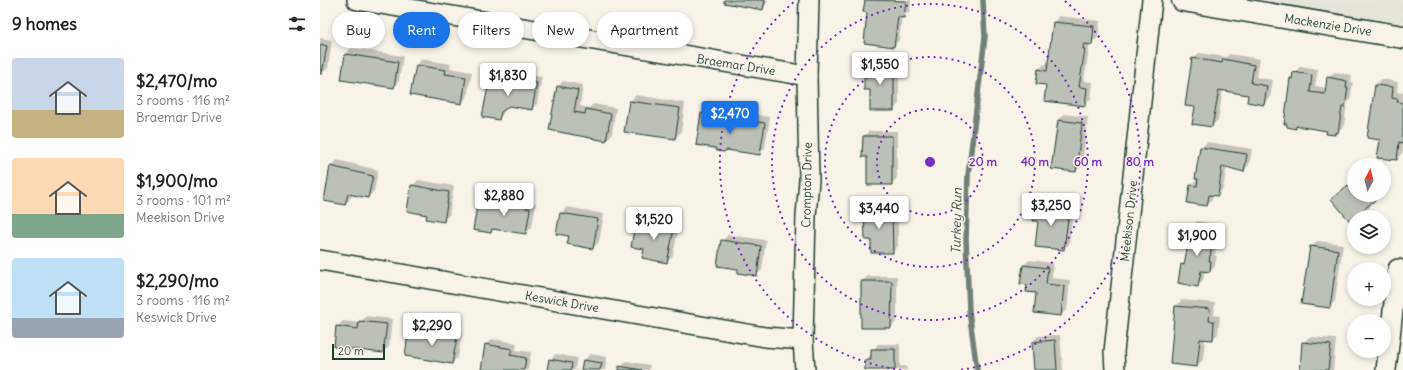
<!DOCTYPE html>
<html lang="en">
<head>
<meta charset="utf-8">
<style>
	body { margin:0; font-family:Delius,sans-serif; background:#f6f6f6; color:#222; height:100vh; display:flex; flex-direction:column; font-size:15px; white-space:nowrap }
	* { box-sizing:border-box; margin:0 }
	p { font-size:13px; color:#767676 }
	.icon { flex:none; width:22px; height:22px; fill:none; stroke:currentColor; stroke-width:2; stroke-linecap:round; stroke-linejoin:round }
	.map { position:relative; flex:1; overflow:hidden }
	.sheet { display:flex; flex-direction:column; background:#fff; width:320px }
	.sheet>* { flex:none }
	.hud { position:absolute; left:12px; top:12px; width:380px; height:36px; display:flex; gap:8px }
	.needle { width:26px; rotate:7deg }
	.fabs { position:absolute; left:1027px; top:158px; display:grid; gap:8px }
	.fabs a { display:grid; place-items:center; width:44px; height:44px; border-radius:50%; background:#fff; box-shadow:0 2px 6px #0003; font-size:20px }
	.scale { position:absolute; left:12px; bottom:10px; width:53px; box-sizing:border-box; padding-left:4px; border:2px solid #1f3d34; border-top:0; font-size:11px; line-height:14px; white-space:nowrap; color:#1f3d34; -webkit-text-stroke:3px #f7f3e8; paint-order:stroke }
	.price { position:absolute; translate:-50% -34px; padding:0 9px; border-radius:4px; background:#fff; color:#222; font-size:13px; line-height:26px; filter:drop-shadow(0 1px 2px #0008) }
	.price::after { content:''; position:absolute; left:50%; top:24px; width:12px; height:9px; margin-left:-6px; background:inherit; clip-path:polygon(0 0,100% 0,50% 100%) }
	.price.active { background:#1a73e8; color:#fff }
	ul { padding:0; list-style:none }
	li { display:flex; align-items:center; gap:12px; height:100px; padding:0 12px }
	li span { display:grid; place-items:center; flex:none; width:112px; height:80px; border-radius:4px; color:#555 }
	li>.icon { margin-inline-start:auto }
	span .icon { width:48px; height:48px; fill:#fffc; stroke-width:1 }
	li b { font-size:17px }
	h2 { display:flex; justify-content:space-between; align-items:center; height:48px; padding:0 12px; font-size:17px }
	.tag { padding:0 14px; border-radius:18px; background:#fff; box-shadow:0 2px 6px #0003; font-size:14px; line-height:36px }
	.tag.active { background:#1a73e8; color:#fff }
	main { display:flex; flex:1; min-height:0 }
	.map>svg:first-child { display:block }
	.built { fill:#e5e4d9 }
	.shadow { fill:#0003 }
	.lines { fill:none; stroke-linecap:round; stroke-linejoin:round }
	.stream { stroke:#6f8077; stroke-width:5.5 }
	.building { fill:#bbc1b6; stroke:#1f3d34 }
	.street-casing { stroke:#1f3d34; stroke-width:22 }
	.secondary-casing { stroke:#1f3d34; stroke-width:25 }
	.street { stroke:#f7f3e8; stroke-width:19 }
	.secondary { stroke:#f7f3e8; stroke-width:22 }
	.ring { fill:none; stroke:#7b2cbf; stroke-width:2; stroke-dasharray:2 4 }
	.labels { text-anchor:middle; stroke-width:3; stroke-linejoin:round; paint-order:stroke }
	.street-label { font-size:12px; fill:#1f3d34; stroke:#f7f3e8 }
	.water-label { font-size:13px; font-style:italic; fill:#405950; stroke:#f7f3e8 }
	.centre { fill:#7b2cbf; stroke:#f7f3e8; stroke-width:2 }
	.ring-label { font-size:12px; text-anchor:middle; font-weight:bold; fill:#7b2cbf; stroke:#f7f3e8; stroke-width:3; stroke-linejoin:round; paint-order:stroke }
</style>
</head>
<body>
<main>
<section class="sheet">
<h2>9 homes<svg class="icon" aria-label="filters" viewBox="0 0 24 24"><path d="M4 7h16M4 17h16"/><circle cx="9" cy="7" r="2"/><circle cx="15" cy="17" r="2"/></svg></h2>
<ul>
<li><span style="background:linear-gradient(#c9d6e8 65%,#c2b280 0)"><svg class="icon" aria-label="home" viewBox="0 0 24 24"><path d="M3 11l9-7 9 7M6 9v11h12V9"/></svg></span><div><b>$2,470/mo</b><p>3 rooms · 116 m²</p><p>Braemar Drive</p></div></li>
<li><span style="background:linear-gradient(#ffd9b3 70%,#7fa58c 0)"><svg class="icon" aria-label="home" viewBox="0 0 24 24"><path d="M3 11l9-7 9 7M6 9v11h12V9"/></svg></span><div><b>$1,900/mo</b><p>3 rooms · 101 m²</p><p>Meekison Drive</p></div></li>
<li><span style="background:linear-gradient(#bfe0f5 75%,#9aa5b1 0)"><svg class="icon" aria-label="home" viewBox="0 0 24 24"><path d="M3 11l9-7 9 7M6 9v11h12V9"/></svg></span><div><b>$2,290/mo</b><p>3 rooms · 116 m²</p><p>Keswick Drive</p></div></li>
</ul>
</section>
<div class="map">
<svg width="1083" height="370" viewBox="0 0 1083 370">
	<rect width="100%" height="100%" fill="#f7f3e8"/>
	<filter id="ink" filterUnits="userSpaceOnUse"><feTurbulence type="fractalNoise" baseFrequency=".025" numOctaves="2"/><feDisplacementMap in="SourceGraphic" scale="8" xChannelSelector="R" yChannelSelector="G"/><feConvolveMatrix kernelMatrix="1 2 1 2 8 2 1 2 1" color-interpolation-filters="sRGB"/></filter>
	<g filter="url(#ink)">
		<polygon class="built" points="863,0 1083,0 1083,37"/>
		<g class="shadow">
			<polygon points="405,0 449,0 443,9"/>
			<polygon points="546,0 591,0 590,11 582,16 579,40 574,46 549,12 544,12"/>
			<polygon points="739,16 780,21 778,38 770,43 764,81 773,82 771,99 765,104 727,84 718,70 724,64 729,65 734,22"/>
			<polygon points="0,38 12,40 8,68 2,73 0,73"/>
			<polygon points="31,48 83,56 79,81 73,87 26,54"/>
			<polygon points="879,53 906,57 909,54 940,59 936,77 953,80 950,98 944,104 930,94 903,90 898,120 892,126 876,106 873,59"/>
			<polygon points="102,59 131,64 130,68 152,72 147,97 141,103 96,65"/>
			<polygon points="551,59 579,59 579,104 573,110 551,89 545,65"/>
			<polygon points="980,66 998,69 995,86 1007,88 1008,78 1014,72 1032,75 1031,82 1033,82 1030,100 1027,103 1024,126 1015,134 1008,130 978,125 975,128 971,79"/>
			<polygon points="177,72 206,77 208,75 222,77 217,104 211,109 189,105 179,119 171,78"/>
			<polygon points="1061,79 1078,82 1077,92 1083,93 1083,150 1082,153 1077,159 1061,139 1055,85"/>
			<polygon points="243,81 263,85 260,106 269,108 273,104 296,108 292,134 286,140 230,130 238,87"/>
			<polygon points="316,95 365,103 361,132 355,138 306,131 310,101"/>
			<polygon points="388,107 401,109 400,115 427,119 431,114 450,117 445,148 439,154 382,113"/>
			<polygon points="744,114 768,117 762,165 756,171 739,120"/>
			<polygon points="549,131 577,131 577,178 571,184 548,156 544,136"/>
			<polygon points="887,142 932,149 929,165 923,171 907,166 903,189 897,195 893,194 892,199 887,205 871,186 878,178 881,148"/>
			<polygon points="17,160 58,170 54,191 48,197 32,194 31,198 25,204 5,200 11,166"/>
			<polygon points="98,180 134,186 129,215 123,221 108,214 92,186"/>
			<polygon points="1034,180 1034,195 1059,195 1049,204 1051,206 1046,212 1039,217 1034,217 1032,223 1018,194"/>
			<polygon points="198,188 214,190 212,203 216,203 212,227 206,233 174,228 170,232 158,206 163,201 178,203 182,198 191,200 192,194"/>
			<polygon points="722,200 754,204 749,244 743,249 719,221 716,206"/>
			<polygon points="551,204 578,204 578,246 572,252 552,239 545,210"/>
			<polygon points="247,207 284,214 279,242 273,248 250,236 238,233 241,213"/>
			<polygon points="346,216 360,219 353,256 347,262 325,249 316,225 322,219 341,223"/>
			<polygon points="877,221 900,225 895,256 897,256 895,266 889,271 885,270 883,280 877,286 862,265 866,261 872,227"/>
			<polygon points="408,235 446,240 442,270 436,275 419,268 402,241"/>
			<polygon points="997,241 1023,244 1015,301 1010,307 991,247"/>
			<polygon points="709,260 733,263 732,278 750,280 747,310 741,315 708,284 703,266"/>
			<polygon points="548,276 577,276 577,321 571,327 542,281"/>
			<polygon points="862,300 895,303 894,315 900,316 898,334 892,339 885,339 883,360 877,366 856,306"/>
			<polygon points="46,316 72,319 69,347 63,352 15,346 17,327 23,321 40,323"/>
			<polygon points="112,326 142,332 138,357 132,363 89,335 95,329 107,331"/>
			<polygon points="740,335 743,370 715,370 713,342 718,336"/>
			<polygon points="989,337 1016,339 1013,370 981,370 983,343"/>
			<polygon points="172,339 197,343 196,350 211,352 208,370 162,370 166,345"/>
			<polygon points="558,344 580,344 580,366 586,366 587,370 546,370 546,361"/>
			<polygon points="236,354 257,358 255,369 260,370 228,370 230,360"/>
			<polygon points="270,354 287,357 285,370 262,370 264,360"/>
			<polygon points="306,361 330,365 329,370 300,370"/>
		</g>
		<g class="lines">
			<polyline class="stream" points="657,370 649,311 646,239 648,175 665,37 663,1"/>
		</g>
		<g class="building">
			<polygon points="404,0 445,0 443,10 404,3"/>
			<polygon points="545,0 586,1 584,18 578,17 574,47 544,43 547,13 543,12"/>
			<polygon points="733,22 774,26 772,45 764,44 763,49 765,49 759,87 767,88 765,106 724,101 726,85 716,84 718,69 727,71"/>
			<polygon points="0,44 7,46 2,74 0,74"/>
			<polygon points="25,54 78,62 74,88 21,80"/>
			<polygon points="872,58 902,63 903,59 934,65 931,83 947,86 944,105 927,102 928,95 899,90 892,127 872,124 875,107 865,106"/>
			<polygon points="544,64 574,64 574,111 550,111 550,90 544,90"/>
			<polygon points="96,65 126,70 125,74 146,77 142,104 90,95"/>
			<polygon points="973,72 992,75 990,92 1005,94 1007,77 1027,81 1026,88 1028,88 1025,107 1022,107 1018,133 1015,132 1015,135 1006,134 1007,131 976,126 976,129 967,127 967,124 964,124 970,78 972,79"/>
			<polygon points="170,77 201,83 201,80 217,83 212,110 189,106 181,112 179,120 162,117"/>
			<polygon points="1055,85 1073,87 1072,98 1078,99 1077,102 1083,103 1083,143 1079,142 1077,160 1057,158 1060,140 1047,138"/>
			<polygon points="237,86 258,90 254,112 265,114 266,109 291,114 286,141 229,130"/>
			<polygon points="309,101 360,108 355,139 304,132"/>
			<polygon points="381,113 396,115 395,120 424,125 424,120 445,123 440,155 407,150 404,152 397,151 395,148 376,145"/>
			<polygon points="738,120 762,123 756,172 731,169"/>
			<polygon points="543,136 572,136 572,185 547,185 547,157 542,157"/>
			<polygon points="880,147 927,154 924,172 902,166 898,196 889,195 887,206 867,203 870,185 877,186 878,179 875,179"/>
			<polygon points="10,166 53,176 48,198 28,194 25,205 4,201"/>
			<polygon points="1034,183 1034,195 1057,195 1059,197 1044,209 1046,212 1041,217 1034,217 1032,224 1011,199 1028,185 1029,187"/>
			<polygon points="91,185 129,192 124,222 106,219 107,215 87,211"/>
			<polygon points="191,193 208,196 206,208 210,209 206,234 172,229 171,233 153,230 157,206 175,209 176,204 189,206"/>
			<polygon points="715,205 749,210 744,250 715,247 718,221 713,221"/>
			<polygon points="544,210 572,210 573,253 551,253 551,240 545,240"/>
			<polygon points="240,213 278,219 273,249 247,244 249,236 236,234"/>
			<polygon points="340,221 355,224 347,263 322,258 324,249 311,247 315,224 338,229"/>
			<polygon points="871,227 895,231 889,261 891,261 890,272 881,271 878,287 858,283 861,264 864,265"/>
			<polygon points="401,240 441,246 437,276 418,273 418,269 397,266"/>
			<polygon points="990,246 1018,250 1010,308 981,304"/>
			<polygon points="703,265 728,268 726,284 744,286 741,316 714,313 716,293 706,292 707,285 700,284"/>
			<polygon points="541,281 572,281 571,328 541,328"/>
			<polygon points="855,306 890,309 889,321 894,321 893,340 880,339 877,367 850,364"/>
			<polygon points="39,321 67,324 63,353 14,347 16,326 38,329"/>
			<polygon points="106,332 137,337 132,364 85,356 88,334 104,337"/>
			<polygon points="735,340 737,370 714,370 712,342"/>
			<polygon points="982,342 1011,345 1008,370 980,370"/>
			<polygon points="165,344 192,349 190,355 206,358 204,370 161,370"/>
			<polygon points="551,349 575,349 575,370 545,370 545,360 551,360"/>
			<polygon points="229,359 252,363 251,370 227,370"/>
			<polygon points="263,360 282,363 280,370 261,370"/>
			<polygon points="299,366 322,370 299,370"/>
		</g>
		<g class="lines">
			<defs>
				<g id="street">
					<polyline points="37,0 487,76"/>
					<polyline points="0,260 445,337 483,340"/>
					<polyline points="485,370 483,340 486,216 489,180 487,76 489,0"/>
					<polyline points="795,370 794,352 832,0"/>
					<polyline points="1066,370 1078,269"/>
				</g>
				<polyline id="secondary" points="863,0 1083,37"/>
			</defs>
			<use href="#street" class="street-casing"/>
			<use href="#secondary" class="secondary-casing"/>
			<use href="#street" class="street"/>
			<use href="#secondary" class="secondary"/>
		</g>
	</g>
	<g class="ring">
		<circle cx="610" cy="162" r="53"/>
		<circle cx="610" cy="162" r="105"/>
		<circle cx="610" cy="162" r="158"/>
		<path d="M581 370A210 210 0 0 1 475 1M745 1A210 210 0 0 1 639 370"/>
	</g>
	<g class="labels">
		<g class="street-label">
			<text transform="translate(1008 25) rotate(9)" y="4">Mackenzie Drive</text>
			<text transform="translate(416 65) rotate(9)" y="4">Braemar Drive</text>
			<text transform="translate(487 185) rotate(-89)" y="4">Crompton Drive</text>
			<text transform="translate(809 221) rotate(-84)" y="4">Meekison Drive</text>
			<text transform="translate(242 302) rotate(10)" y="4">Keswick Drive</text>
		</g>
		<g class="water-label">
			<text transform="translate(636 221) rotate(-89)" y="5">Turkey Run</text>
		</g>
	</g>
	<circle cx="610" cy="162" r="6" class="centre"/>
	<g class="ring-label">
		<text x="663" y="166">20 m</text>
		<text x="715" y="166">40 m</text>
		<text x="768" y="166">60 m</text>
		<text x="820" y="166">80 m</text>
	</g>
</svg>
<div class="fabs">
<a><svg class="needle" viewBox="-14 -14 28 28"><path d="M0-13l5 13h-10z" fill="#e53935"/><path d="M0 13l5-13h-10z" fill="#767676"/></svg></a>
<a><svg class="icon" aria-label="layers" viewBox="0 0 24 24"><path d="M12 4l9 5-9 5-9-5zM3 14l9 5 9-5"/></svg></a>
<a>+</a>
<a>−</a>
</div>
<div class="scale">20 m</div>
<b class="price" style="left:560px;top:86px">$1,550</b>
<b class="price" style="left:188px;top:97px">$1,830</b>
<b class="price active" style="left:410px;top:135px">$2,470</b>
<b class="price" style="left:184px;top:217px">$2,880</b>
<b class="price" style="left:731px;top:227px">$3,250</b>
<b class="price" style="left:559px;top:230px">$3,440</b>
<b class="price" style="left:334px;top:241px">$1,520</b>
<b class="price" style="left:877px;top:257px">$1,900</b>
<b class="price" style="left:112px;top:347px">$2,290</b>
<div class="hud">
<a class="tag">Buy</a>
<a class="tag active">Rent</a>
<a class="tag">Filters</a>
<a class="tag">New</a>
<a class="tag">Apartment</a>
</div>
</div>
</main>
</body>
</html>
